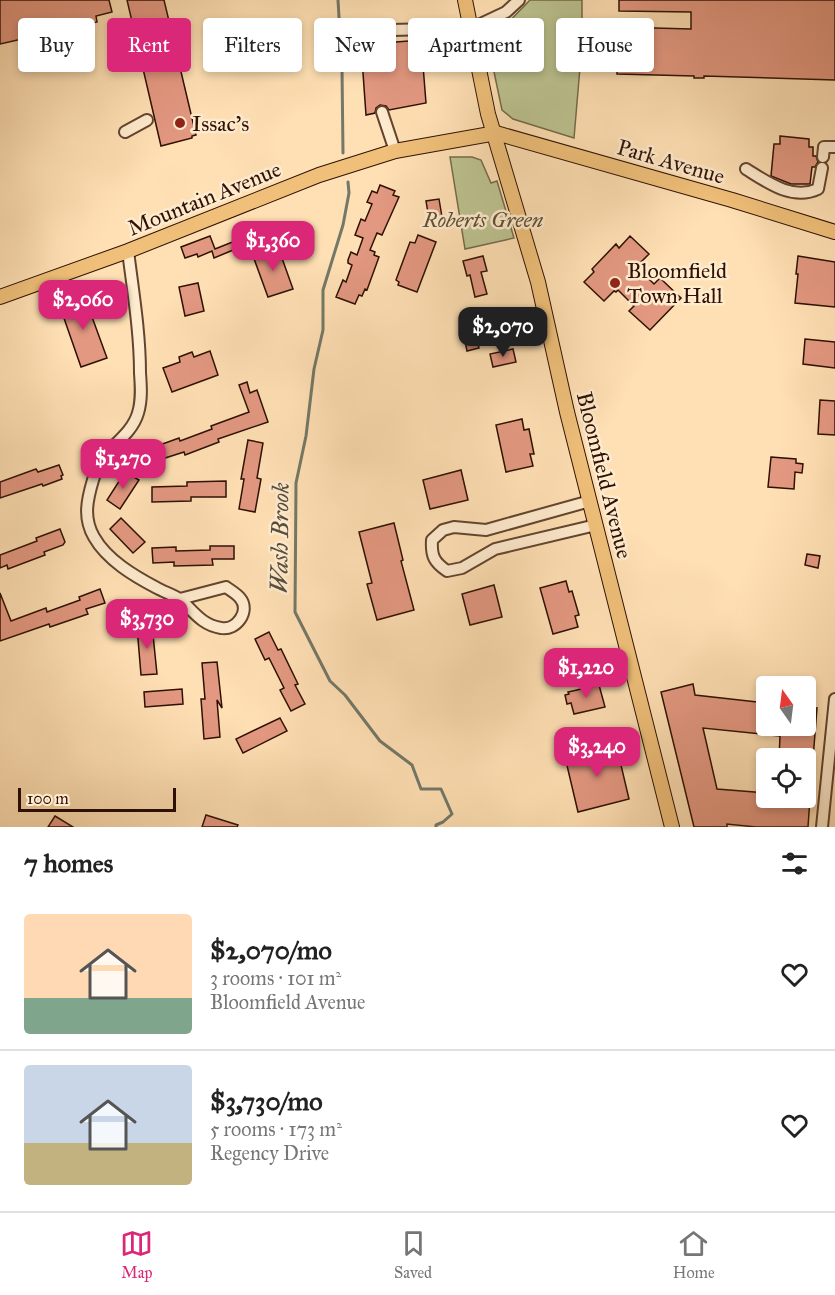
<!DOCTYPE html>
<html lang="en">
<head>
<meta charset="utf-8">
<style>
	body { margin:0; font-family:"IM FELL Great Primer",serif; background:#f6f6f6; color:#222; height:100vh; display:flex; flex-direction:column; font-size:22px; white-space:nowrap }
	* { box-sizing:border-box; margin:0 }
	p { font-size:20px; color:#767676 }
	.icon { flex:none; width:33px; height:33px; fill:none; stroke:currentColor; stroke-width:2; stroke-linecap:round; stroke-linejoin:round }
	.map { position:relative; height:827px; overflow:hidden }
	.details { display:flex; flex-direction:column; background:#fff; flex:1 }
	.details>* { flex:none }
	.banner { position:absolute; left:18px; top:18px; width:800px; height:54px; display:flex; gap:12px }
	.needle { width:39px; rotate:346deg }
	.buttons { position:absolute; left:756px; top:676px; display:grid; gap:12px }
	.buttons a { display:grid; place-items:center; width:60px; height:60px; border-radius:6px; background:#fff; box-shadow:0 3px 9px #0003; font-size:30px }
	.scale { position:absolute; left:18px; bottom:15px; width:158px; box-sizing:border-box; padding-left:6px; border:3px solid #2e1104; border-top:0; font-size:16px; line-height:21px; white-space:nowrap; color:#2e1104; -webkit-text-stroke:4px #ffebce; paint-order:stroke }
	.price { position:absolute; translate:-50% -51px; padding:0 14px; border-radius:12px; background:#db2777; color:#fff; font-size:20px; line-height:39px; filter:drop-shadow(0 2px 3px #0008) }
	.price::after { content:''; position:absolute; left:50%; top:36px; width:18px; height:14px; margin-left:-9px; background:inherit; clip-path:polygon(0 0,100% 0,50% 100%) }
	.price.selected { background:#222; color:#fff }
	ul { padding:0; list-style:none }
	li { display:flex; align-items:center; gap:18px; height:150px; padding:0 24px }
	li+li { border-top:2px solid #e0e0e0 }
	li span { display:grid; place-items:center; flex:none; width:168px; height:120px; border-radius:6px; color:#555 }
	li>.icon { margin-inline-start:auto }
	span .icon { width:72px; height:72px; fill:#fffc; stroke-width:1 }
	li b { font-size:26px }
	h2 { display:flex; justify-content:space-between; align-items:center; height:72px; padding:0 24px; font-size:26px }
	.tag { padding:0 21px; border-radius:6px; background:#fff; box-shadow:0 3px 9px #0003; font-size:21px; line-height:54px }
	.tag.selected { background:#db2777; color:#fff }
	.tabs { display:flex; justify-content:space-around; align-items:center; height:84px; border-top:2px solid #e0e0e0; background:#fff; font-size:16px; color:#767676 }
	.tabs a { display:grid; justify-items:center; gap:3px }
	.tabs .selected { color:#db2777 }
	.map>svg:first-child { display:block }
	.green { fill:#bcc390; stroke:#756a4a; stroke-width:1.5 }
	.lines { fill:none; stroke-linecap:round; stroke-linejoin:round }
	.stream { stroke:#737868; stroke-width:3 }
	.building { fill:#e39881; stroke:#2e1104; stroke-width:1.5 }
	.minor-casing { stroke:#624530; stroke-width:14 }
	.major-casing { stroke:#2e1104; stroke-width:16 }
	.minor { stroke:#ffebce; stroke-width:10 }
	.major { stroke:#f0c07a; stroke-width:14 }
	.poi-dot { fill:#8f2418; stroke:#ffebce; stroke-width:2 }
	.labels { text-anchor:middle; stroke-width:5; stroke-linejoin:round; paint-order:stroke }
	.poi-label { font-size:22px; fill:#2e1104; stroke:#ffebce; text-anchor:start }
	.street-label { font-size:22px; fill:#2e1104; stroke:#ffebce }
	.park-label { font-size:22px; font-style:italic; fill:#604f35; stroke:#ffebce }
	.water-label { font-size:24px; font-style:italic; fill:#564d3e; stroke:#ffebce }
</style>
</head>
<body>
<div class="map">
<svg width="835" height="827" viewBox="0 0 835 827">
	<rect width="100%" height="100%" fill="#ffe0b4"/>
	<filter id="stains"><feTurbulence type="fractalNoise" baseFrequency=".00333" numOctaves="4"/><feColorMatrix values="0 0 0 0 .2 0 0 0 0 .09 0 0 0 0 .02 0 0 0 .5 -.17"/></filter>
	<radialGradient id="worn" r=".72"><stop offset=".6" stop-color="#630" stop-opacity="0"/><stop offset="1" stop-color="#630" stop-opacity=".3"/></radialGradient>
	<g class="green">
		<polygon points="530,0 582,0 582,44 574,138 513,119 502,110 489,48 494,37"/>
		<polygon points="450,157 472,157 481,160 491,183 497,181 514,238 465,249"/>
	</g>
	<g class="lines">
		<g class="stream">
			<polyline points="338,0 342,68 343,153"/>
			<polyline points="348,182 349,193 343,225 323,290 323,330 314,369 306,436 296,483 295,612 330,681 345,695 380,741 412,765 421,789 441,789 452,814 443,822 436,825 436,827"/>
		</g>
	</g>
	<g class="building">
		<polygon points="0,0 109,0 112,12 96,16 97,22 0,44"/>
		<polygon points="127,0 164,0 196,135 192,136 192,138 161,146"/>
		<polygon points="619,0 835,0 835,80 704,76 704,78 694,78 694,76 617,74 617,69 593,69 594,39 618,40 618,27 691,29 691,12 619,11"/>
		<polygon points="421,40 426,103 389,110 386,106 380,105 376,108 375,113 366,115 361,45 370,44 376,47 383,43"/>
		<polygon points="780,136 809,139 809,147 813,147 813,156 816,156 818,162 815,167 812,167 810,184 791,184 771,176 774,144 780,144"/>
		<polygon points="380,185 395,191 393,195 399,197 382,235 377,233 370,250 375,252 374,255 379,257 367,290 365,289 362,296 359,295 355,304 336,297 343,280 346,282 352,265 348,263 348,260 351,252 357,255 363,238 355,235 361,219 365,221 372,204 367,202 372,191 377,193"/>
		<polygon points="439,199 442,217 429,219 426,201"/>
		<polygon points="418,235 436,242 417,292 398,285 399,282 396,280 410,242 415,243"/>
		<polygon points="210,236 215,249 235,241 238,248 214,258 212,251 198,257 197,254 185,258 181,247"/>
		<polygon points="630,236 649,254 638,265 640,268 639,269 654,284 660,278 681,298 650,330 629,311 634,306 618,290 616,292 614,291 604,301 584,282 594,272 592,269 616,244 619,248"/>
		<polygon points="278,247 293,289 268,297 253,256"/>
		<polygon points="483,256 487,271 481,272 487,294 475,297 470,275 467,276 463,261"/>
		<polygon points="798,256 835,262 835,307 795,303 798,274 796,274"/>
		<polygon points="198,283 204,311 185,316 179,287"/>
		<polygon points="84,295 107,358 81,367 59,304"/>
		<polygon points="477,339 479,348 467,351 465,341"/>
		<polygon points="805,339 835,342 835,368 803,364"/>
		<polygon points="513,349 516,362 493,367 490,354"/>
		<polygon points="210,351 218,375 172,392 163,368 180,362 179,357 192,352 194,357"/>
		<polygon points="247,382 250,393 257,390 268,422 218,439 219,442 185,455 184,452 162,459 157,446 179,438 180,441 212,429 211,426 249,412 239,385"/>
		<polygon points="820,400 835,401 835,435 818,434"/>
		<polygon points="522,419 524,430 529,429 534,454 530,454 533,466 506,472 496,425"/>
		<polygon points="248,440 263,443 257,478 261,479 255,512 239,509 244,479 241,479"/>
		<polygon points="771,457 796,459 796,463 803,464 802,473 795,472 794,489 768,487"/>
		<polygon points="59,465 63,475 61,476 62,479 43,486 42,484 0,498 0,482 36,469 38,472"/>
		<polygon points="461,470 468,500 430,509 423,480"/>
		<polygon points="125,472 139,480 120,509 107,500"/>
		<polygon points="226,481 226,497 191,497 191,501 152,502 152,487 187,486 187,482"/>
		<polygon points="121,518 145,542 133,553 110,529"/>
		<polygon points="394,523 403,560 401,561 414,610 377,620 367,584 372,583 359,532"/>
		<polygon points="60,529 65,542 63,545 44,552 45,555 8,569 7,565 0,568 0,555 37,541 36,538"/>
		<polygon points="210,546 234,546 234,559 212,559 213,565 174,566 174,562 153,563 152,548 176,547 176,551 210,550"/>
		<polygon points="807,554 820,556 818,568 805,565"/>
		<polygon points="566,581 569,592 572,591 579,615 575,616 578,627 553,634 540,588"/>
		<polygon points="494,585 502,617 470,625 462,594"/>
		<polygon points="100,589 105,603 86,609 88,614 50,627 49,624 0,641 0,593 11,621 46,608 47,612 80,600 79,597"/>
		<polygon points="152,625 157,674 141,675 137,627"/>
		<polygon points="269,632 278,650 281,649 298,684 295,685 305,704 291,711 280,690 284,688 269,658 265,660 255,639"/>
		<polygon points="217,662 222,708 217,700 220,737 204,739 201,699 205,699 202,663"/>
		<polygon points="693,684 695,695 766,703 766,726 806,726 806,707 817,708 813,759 779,759 780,736 703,728 717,789 766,793 766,798 810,798 808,827 756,827 727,824 727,827 694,827 661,692"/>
		<polygon points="599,685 605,707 574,714 571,703 567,704 565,695 569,694 568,692"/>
		<polygon points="182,689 183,704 145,707 144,692"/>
		<polygon points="280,718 287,731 243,753 236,739"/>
		<polygon points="616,744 629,799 578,812 565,757"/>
		<polygon points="206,815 238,825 237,827 202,827"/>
		<polygon points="55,816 73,827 48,827"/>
	</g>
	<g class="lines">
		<defs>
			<g id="minor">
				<polyline points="376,40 375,32 391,30 472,28 506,12 519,0"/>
				<polyline points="382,112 395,151"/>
				<polyline points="125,132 147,120"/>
				<polyline points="823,157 824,147 835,147"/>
				<path d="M746 169C767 182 792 201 818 189L822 168"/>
				<path d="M128 251C133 291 140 332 140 373 141 386 142 400 138 413 132 434 110 446 99 463 96 468 95 475 93 480 87 500 83 518 94 537 107 560 134 576 157 588 164 592 174 595 181 600 194 612 202 625 221 628 236 631 251 611 240 598 237 594 230 590 226 587L180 599"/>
				<path d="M590 501 486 530 454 527 443 530 432 540C431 556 434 562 447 571L462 568 495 549 596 525"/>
				<polyline points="822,827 835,699"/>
			</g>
			<g id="major">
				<polyline points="465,0 488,114 538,282 567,412 672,827"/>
				<polyline points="0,297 128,251 319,175 395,151 496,133 732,200 835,232"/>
			</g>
		</defs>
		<use href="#minor" class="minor-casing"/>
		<use href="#major" class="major-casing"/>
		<use href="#minor" class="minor"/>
		<use href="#major" class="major"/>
	</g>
	<g class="poi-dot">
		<circle cx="180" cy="123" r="6"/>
		<circle cx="615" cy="283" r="6"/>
	</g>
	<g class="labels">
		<g class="poi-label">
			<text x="192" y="131">Issac's</text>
			<text x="627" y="278">Bloomfield<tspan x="627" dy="25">Town Hall</tspan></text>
		</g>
		<g class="street-label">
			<text transform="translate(671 161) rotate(16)" y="8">Park Avenue</text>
			<text transform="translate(204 198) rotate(-22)" y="8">Mountain Avenue</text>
			<text transform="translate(605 475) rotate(76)" y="8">Bloomfield Avenue</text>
		</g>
		<g class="park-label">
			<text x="483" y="227">Roberts Green</text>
		</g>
		<g class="water-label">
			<text transform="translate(280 538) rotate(-89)" y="8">Wash Brook</text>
		</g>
	</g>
	<rect width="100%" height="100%" filter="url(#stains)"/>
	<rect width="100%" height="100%" fill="url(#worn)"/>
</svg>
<div class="buttons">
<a><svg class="needle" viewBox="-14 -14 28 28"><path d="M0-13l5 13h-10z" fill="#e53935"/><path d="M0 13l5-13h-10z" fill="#767676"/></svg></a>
<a><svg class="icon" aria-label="locate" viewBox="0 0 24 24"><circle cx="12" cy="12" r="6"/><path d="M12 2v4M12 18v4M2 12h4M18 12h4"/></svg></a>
</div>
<div class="scale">100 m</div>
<b class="price" style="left:273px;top:272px">$1,360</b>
<b class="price" style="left:83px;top:331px">$2,060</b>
<b class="price selected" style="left:503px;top:358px">$2,070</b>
<b class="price" style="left:123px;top:490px">$1,270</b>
<b class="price" style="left:147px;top:650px">$3,730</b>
<b class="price" style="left:586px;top:699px">$1,220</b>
<b class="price" style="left:597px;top:778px">$3,240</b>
<div class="banner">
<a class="tag">Buy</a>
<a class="tag selected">Rent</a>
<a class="tag">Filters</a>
<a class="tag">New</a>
<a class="tag">Apartment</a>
<a class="tag">House</a>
</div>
</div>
<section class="details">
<h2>7 homes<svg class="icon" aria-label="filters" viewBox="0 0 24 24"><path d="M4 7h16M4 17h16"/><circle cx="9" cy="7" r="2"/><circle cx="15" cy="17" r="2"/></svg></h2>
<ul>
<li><span style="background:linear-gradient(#ffd9b3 70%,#7fa58c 0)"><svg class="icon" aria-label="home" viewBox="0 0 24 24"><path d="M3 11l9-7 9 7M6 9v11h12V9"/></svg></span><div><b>$2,070/mo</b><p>3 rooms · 101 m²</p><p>Bloomfield Avenue</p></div><svg class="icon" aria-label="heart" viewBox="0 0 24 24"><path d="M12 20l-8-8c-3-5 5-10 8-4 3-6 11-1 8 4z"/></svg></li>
<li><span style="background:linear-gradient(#c9d6e8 65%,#c2b280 0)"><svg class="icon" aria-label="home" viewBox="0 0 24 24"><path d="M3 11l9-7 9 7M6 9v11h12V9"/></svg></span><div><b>$3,730/mo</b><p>5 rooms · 173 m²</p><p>Regency Drive</p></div><svg class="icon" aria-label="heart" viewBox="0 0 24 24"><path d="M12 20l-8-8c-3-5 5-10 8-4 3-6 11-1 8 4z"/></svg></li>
</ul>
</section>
<nav class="tabs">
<a class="selected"><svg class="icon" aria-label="map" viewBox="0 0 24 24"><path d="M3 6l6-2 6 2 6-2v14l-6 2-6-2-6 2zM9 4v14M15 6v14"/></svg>Map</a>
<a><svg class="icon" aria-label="saved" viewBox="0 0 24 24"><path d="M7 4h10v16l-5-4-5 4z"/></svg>Saved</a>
<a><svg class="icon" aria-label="home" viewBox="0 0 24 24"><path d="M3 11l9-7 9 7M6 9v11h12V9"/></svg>Home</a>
</nav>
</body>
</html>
